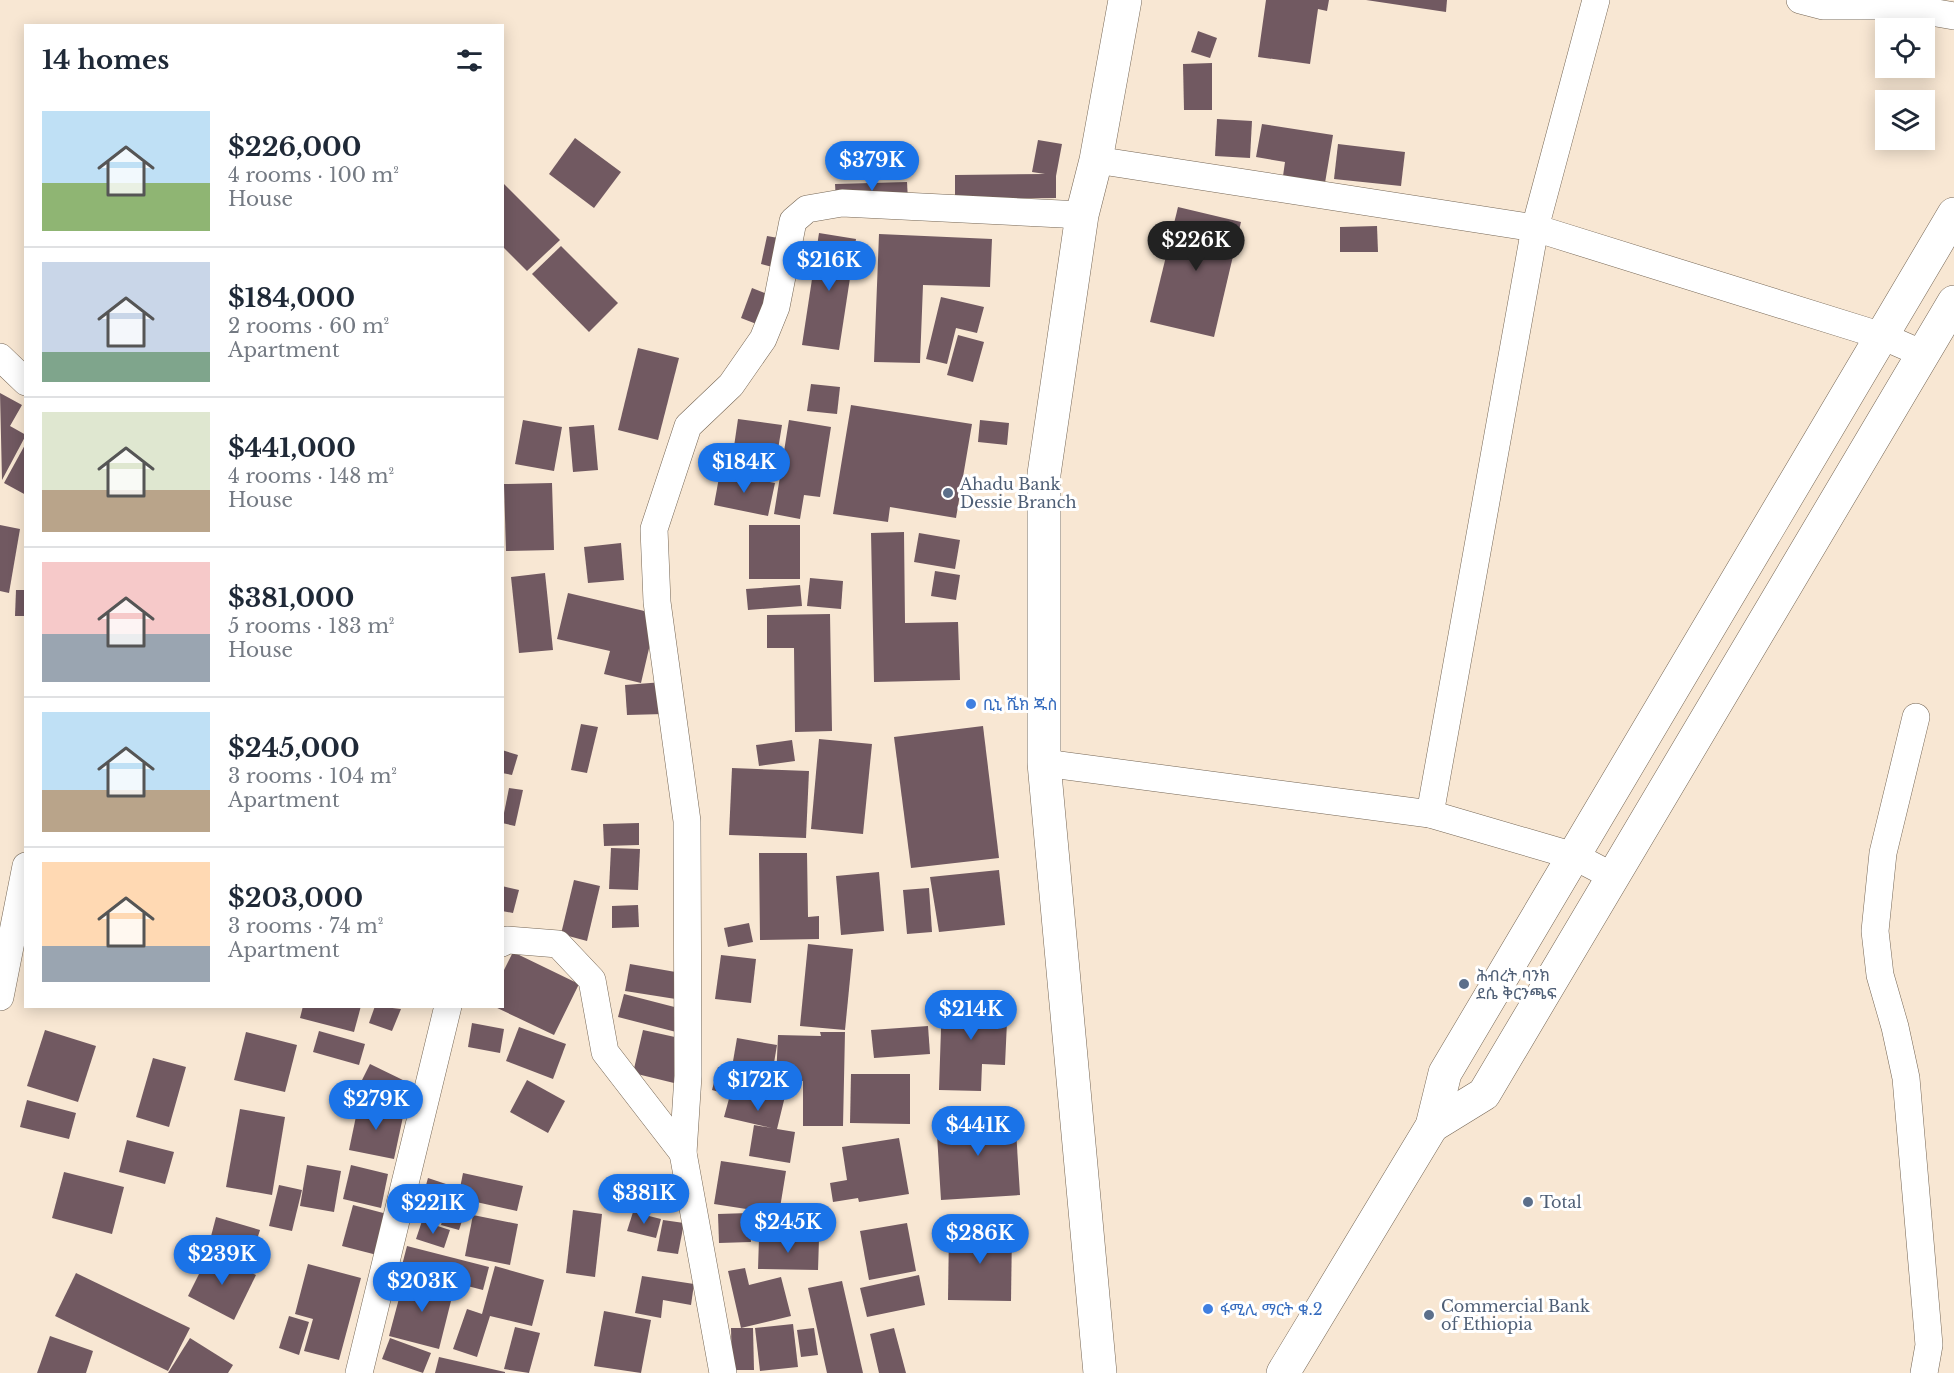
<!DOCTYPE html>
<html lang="en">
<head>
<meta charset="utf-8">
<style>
	body { margin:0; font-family:"Libre Baskerville","Noto Sans Ethiopic",serif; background:#f2f2f3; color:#1f2937; height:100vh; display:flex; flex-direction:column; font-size:22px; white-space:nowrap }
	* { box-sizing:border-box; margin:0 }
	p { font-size:20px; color:#747a83 }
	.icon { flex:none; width:33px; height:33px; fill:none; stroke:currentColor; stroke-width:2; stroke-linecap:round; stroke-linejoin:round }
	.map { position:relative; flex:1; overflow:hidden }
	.details { position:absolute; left:24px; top:24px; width:480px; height:984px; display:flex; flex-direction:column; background:#fff; border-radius:0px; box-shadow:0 3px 15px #0003 }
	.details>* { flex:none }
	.controls { position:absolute; left:1875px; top:18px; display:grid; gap:12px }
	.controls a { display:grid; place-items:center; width:60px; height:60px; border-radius:0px; background:#fff; box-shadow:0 3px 15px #0003; font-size:30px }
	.price { position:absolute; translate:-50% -51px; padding:0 14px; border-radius:21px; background:#1a73e8; color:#fff; font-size:20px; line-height:39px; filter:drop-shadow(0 2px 3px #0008) }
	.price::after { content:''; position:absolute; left:50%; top:36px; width:18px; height:14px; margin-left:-9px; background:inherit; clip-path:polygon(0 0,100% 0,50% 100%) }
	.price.current { background:#222; color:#fff }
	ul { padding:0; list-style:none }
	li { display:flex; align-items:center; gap:18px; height:150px; padding:0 18px }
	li+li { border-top:2px solid #e0e1e3 }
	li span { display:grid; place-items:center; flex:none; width:168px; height:120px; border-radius:0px; color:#555 }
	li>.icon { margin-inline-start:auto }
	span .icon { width:72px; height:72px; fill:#fffc; stroke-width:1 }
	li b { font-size:26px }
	h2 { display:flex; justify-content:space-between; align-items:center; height:72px; padding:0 18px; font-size:26px }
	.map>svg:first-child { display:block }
	.building { fill:#715961 }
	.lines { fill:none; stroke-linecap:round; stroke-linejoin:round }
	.minor-casing { stroke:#756655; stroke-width:28 }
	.tertiary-casing { stroke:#756655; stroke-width:34 }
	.trunk-casing { stroke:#756655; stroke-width:34 }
	.minor { stroke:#fff; stroke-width:27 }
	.tertiary { stroke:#fff; stroke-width:33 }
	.trunk { stroke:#fff; stroke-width:33 }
	.service-dot { fill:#5c6f8a; stroke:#fff; stroke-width:2 }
	.shop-dot { fill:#3f7fe0; stroke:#fff; stroke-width:2 }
	.labels { text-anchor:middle; stroke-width:6; stroke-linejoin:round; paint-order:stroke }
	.service-label { font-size:16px; fill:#4e5e75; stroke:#fff; text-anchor:start }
	.shop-label { font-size:16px; fill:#366cbe; stroke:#fff; text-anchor:start }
</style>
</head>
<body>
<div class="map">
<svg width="1954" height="1373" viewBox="0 0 1954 1373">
	<rect width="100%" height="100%" fill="#f8e7d3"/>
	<g class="building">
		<polygon points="1266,0 1329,0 1327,11 1318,9 1310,64 1258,57"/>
		<polygon points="1366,0 1447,0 1446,12"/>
		<polygon points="1198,31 1217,38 1210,58 1191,52"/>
		<polygon points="1212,63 1212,110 1184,110 1183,64"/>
		<polygon points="1217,119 1252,121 1250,158 1215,156"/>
		<polygon points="1262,124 1333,135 1325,183 1283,176 1285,162 1256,157"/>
		<polygon points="575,138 621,172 594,208 549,174"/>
		<polygon points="1038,140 1062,144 1056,176 1056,198 955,199 955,175 1045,174 1032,172"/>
		<polygon points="1338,144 1405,152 1401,186 1334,179"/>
		<polygon points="502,182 560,240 527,271 502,246"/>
		<polygon points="907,182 908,200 836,202 835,184"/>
		<polygon points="1178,207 1241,222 1214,337 1150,322"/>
		<polygon points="1377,226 1378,252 1340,252 1340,227"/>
		<polygon points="819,233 856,239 839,350 802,345"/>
		<polygon points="879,234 992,239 990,287 923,285 920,363 874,362"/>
		<polygon points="767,236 784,239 776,268 761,264"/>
		<polygon points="561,246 618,303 589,332 532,274"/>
		<polygon points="752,288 770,295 759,325 741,318"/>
		<polygon points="941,297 984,307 977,333 956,328 947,364 926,359"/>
		<polygon points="958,335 984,342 973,382 947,375"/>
		<polygon points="638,348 679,358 658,440 618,430"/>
		<polygon points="811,384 840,387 837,414 807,411"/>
		<polygon points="0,393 22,405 10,426 26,435 2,480"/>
		<polygon points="851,405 972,424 956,518 890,507 888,522 833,514"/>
		<polygon points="738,419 782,425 774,474 731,467"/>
		<polygon points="523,420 562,427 554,471 515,464"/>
		<polygon points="789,420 831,427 820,497 804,495 800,519 774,514"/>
		<polygon points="980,420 1009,423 1007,445 978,442"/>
		<polygon points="594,425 598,470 573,472 569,427"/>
		<polygon points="26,443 26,495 4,483"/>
		<polygon points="720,472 775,483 768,516 714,505"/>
		<polygon points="552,483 554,550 506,551 504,484"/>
		<polygon points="0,525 20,529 9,593 0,591"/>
		<rect x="749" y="525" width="51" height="54"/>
		<polygon points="904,532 905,623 958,622 960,680 874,682 871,533"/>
		<polygon points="919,533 960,540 955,569 914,562"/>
		<polygon points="621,543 624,580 588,583 584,547"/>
		<polygon points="935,571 960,575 956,600 931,596"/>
		<polygon points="545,573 553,650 519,653 511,577"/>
		<polygon points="810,578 843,581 841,609 807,606"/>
		<polygon points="800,585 802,606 748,610 746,589"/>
		<polygon points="16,590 26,590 26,616 15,616"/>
		<polygon points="568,593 657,614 641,683 604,674 610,651 557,639"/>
		<polygon points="830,614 832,731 795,732 794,648 767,648 767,615"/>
		<polygon points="663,682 664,714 627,715 625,685"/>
		<polygon points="581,724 598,727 587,773 571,770"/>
		<polygon points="983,726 999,858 911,868 894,737"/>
		<polygon points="819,739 872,744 863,834 811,829"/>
		<polygon points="792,740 795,761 759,766 756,745"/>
		<polygon points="502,750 518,755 512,775 502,773"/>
		<polygon points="732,768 809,771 806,838 729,835"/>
		<polygon points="509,788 523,790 515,826 502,823"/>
		<polygon points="639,823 639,845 604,846 603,824"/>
		<polygon points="611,848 640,849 638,890 609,889"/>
		<polygon points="759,853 807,853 808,917 819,916 819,939 760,940"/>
		<polygon points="999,870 1005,925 939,932 930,877"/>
		<polygon points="879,872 884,931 841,935 836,876"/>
		<polygon points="574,880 600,886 587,941 561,934"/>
		<polygon points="502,886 519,890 513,913 502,911"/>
		<polygon points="929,888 932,932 907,934 903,890"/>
		<polygon points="638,905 639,927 612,928 612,906"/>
		<polygon points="749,923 753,942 728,947 724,928"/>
		<polygon points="808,944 853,949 845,1030 800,1026"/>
		<polygon points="513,952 579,984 554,1035 493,1006 502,1006 502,974"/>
		<polygon points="721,955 756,959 751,1003 715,999"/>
		<polygon points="630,964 687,974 682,1000 625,991"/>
		<polygon points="624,994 686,1010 680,1033 618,1017"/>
		<polygon points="942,998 1008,1000 1005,1065 982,1064 981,1091 939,1090"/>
		<polygon points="303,1006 361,1006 354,1032 300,1018"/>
		<polygon points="375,1006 401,1009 392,1031 369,1023"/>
		<polygon points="472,1023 504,1029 500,1053 468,1047"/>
		<polygon points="928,1026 930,1054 874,1058 871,1030"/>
		<polygon points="519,1027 566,1044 553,1079 506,1061"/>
		<polygon points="45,1030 96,1046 78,1102 27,1086"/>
		<polygon points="643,1030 684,1039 674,1083 633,1073"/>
		<polygon points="319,1031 365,1044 359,1065 313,1052"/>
		<polygon points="246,1032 297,1045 285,1092 234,1080"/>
		<polygon points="820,1032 845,1032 843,1126 803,1126 803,1081 776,1080 778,1035 821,1036"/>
		<polygon points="737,1038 777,1045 772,1075 732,1067"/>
		<polygon points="153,1058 186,1067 169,1127 136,1117"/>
		<polygon points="370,1064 407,1082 396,1104 359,1086"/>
		<polygon points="718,1067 788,1084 777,1129 795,1132 790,1163 749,1156 754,1125 772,1128 724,1117 730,1095 712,1090"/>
		<polygon points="851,1074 910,1074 910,1124 850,1123"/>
		<polygon points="527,1080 565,1101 548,1133 510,1112"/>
		<polygon points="27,1100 76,1113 69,1139 20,1127"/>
		<polygon points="359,1102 404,1112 394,1159 349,1150"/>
		<polygon points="240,1109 285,1117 272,1195 226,1187"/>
		<polygon points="1015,1114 1020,1195 941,1200 936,1119"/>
		<polygon points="899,1138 909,1194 859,1202 858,1198 833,1202 830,1183 847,1180 842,1147"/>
		<polygon points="127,1140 174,1152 165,1184 119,1172"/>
		<polygon points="721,1161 786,1171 779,1214 714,1204"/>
		<polygon points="307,1165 341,1171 334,1212 300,1206"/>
		<polygon points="351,1165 388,1174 381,1208 343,1199"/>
		<polygon points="64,1172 124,1187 112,1234 52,1218"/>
		<polygon points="463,1173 523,1186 517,1211 458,1198"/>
		<polygon points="428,1178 449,1185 438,1223 417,1217"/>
		<polygon points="279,1185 302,1190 292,1231 269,1226"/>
		<polygon points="448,1203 466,1209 459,1230 441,1225"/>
		<polygon points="353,1205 387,1214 377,1255 342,1246"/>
		<polygon points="573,1210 602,1214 595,1277 566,1273"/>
		<polygon points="633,1212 661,1219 656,1238 627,1231"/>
		<polygon points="749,1213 751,1242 719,1243 718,1214"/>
		<polygon points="473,1215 518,1224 510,1265 465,1256"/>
		<polygon points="216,1217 260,1230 253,1252 210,1240"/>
		<polygon points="663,1220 684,1223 678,1254 657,1251"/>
		<polygon points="422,1221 450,1230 444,1248 416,1239"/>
		<polygon points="907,1223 916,1271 869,1280 860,1231"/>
		<polygon points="949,1230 1012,1230 1011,1301 948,1300"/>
		<polygon points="759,1237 819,1239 818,1270 758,1269"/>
		<polygon points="407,1246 489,1267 483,1290 401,1269"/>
		<polygon points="210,1252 256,1275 234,1320 188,1296"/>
		<polygon points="308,1264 361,1278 339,1360 304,1351 313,1319 295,1314"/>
		<polygon points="495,1266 544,1280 532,1326 490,1316 477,1357 453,1349 467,1309 482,1314"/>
		<polygon points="745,1268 749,1285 781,1277 791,1316 741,1328 728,1271"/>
		<polygon points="76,1273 190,1328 168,1371 55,1316"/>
		<polygon points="919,1275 925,1305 867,1317 860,1288"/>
		<polygon points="405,1276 454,1289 439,1349 389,1336"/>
		<polygon points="642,1276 694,1284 691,1305 663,1300 661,1318 635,1313"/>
		<polygon points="842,1281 863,1373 827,1373 808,1288"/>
		<polygon points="604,1311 651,1320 641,1373 594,1366"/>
		<polygon points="289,1316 309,1322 299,1355 279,1348"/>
		<polygon points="793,1324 798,1367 760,1371 755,1328"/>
		<polygon points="515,1327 540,1333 529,1373 504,1369"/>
		<polygon points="731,1328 753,1328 754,1370 732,1370"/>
		<polygon points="814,1328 818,1355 801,1357 797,1330"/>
		<polygon points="894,1328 906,1373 879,1373 870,1334"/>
		<polygon points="50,1336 93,1351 86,1373 37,1373"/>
		<polygon points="190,1338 233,1365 228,1373 168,1373"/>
		<polygon points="390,1338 431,1353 423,1373 382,1359"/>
		<polygon points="439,1357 505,1372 505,1373 435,1373"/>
	</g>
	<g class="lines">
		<defs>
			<g id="minor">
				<polyline points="1800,0 1823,6 1896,6 1954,16"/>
				<polyline points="1096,160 1535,228 1882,336 1923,354"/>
				<polyline points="0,357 26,382"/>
				<polyline points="1916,717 1883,853 1875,931 1880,975 1895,1027 1906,1078 1929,1345 1924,1373"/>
				<polyline points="1044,763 1430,814 1574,856 1614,877"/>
				<polyline points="1430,814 1535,228 1596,0"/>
				<polyline points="502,943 507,940 558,944 592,980 605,1052 683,1153"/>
				<polyline points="0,997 26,866"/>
				<polyline points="359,1373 448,1006"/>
				<polyline points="723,1373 683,1153 688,1076 687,821 657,602 654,529 688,426 731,385 763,339 776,307 793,221 807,209 842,203 1082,215"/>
			</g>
			<polyline id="tertiary" points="1100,1373 1044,763 1044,474 1082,215 1096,160 1125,0"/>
			<g id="trunk">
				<polyline points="1432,1126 1484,1094 1954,302"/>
				<polyline points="1283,1373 1432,1126 1445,1073 1954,214"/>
			</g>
		</defs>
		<use href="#minor" class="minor-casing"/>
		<use href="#tertiary" class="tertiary-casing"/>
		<use href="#trunk" class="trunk-casing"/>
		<use href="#minor" class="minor"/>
		<use href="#tertiary" class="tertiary"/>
		<use href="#trunk" class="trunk"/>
	</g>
	<g class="service-dot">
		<circle cx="948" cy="493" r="6"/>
		<circle cx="1464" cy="984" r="6"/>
		<circle cx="1528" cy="1202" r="6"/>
		<circle cx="1429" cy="1315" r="6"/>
	</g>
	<g class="shop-dot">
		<circle cx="971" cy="704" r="6"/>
		<circle cx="1208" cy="1309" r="6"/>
	</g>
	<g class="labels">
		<g class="service-label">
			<text x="960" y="490">Ahadu Bank<tspan x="960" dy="18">Dessie Branch</tspan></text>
			<text x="1476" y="981">ሕብረት ባንክ<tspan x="1476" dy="18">ደሴ ቅርንጫፍ</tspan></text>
			<text x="1540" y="1208">Total</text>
			<text x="1441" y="1312">Commercial Bank<tspan x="1441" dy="18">of Ethiopia</tspan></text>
		</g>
		<g class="shop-label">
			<text x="983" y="710">ቢኒ ሼክ ጁስ</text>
			<text x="1220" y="1315">ፋሚሊ ማርት ቁ.2</text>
		</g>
	</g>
</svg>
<div class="controls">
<a><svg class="icon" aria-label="locate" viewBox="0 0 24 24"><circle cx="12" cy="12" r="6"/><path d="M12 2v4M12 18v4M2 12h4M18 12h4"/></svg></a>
<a><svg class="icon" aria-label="layers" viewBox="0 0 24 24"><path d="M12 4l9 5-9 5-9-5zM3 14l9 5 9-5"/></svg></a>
</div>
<b class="price" style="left:872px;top:192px">$379K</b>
<b class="price current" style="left:1196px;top:272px">$226K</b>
<b class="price" style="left:829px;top:292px">$216K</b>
<b class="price" style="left:744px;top:494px">$184K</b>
<b class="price" style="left:971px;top:1041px">$214K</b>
<b class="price" style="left:758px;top:1112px">$172K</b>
<b class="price" style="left:376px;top:1131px">$279K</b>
<b class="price" style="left:978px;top:1157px">$441K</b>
<b class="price" style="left:644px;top:1225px">$381K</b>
<b class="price" style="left:433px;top:1235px">$221K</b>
<b class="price" style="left:788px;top:1254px">$245K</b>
<b class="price" style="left:980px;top:1265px">$286K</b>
<b class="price" style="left:222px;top:1286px">$239K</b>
<b class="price" style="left:422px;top:1313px">$203K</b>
<section class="details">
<h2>14 homes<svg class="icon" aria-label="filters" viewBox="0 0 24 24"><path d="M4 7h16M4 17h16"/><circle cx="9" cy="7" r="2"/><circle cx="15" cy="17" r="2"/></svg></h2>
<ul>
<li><span style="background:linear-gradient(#bfe0f5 60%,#8fb573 0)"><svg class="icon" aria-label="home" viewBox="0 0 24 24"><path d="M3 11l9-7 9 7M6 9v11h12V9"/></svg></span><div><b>$226,000</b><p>4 rooms · 100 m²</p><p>House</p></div></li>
<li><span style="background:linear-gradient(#c9d6e8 75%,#7fa58c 0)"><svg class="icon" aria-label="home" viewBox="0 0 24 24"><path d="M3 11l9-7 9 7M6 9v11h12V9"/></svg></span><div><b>$184,000</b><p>2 rooms · 60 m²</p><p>Apartment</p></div></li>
<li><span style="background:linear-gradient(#dfe7d0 65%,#b9a48a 0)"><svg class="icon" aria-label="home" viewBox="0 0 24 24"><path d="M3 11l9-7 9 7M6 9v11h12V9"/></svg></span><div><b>$441,000</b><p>4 rooms · 148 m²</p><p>House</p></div></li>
<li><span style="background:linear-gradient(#f6c9c9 60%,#9aa5b1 0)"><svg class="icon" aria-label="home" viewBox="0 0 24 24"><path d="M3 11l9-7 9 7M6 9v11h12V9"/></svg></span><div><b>$381,000</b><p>5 rooms · 183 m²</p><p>House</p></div></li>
<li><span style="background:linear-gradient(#bfe0f5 65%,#b9a48a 0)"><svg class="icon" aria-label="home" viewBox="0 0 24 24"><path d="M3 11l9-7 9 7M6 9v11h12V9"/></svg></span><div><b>$245,000</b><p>3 rooms · 104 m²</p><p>Apartment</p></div></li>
<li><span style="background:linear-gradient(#ffd9b3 70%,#9aa5b1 0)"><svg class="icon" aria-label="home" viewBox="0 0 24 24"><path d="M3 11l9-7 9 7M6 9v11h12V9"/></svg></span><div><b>$203,000</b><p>3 rooms · 74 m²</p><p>Apartment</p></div></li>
</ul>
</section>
</div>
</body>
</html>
